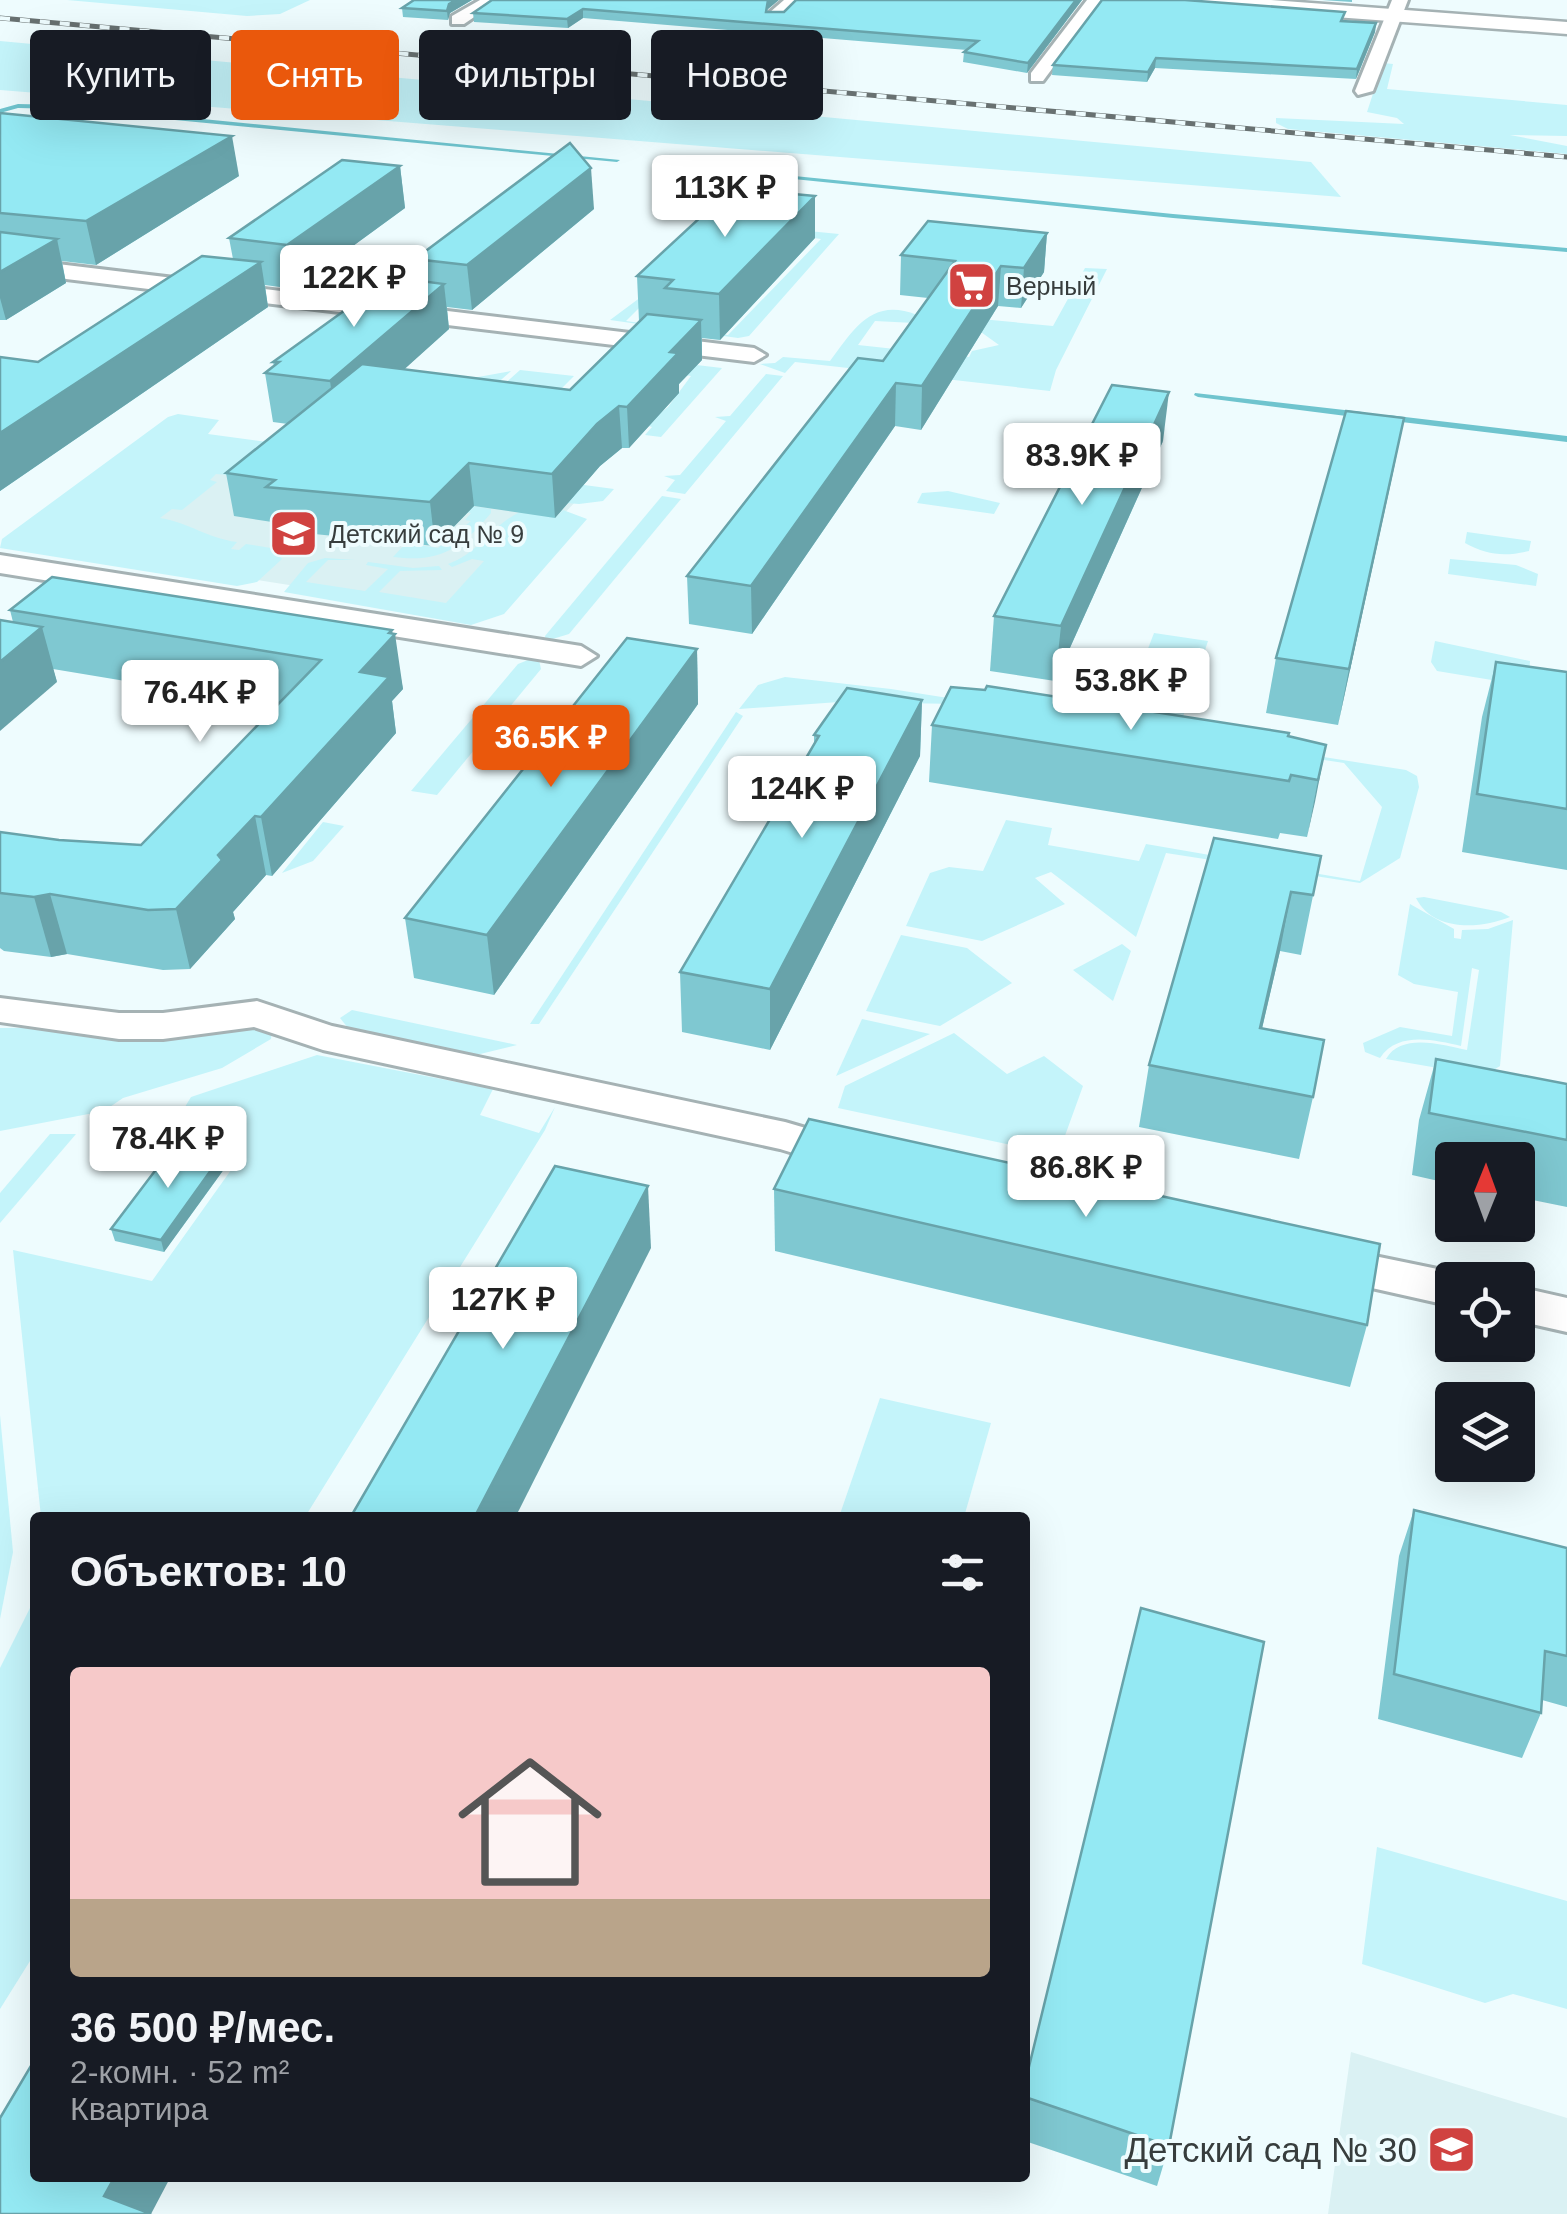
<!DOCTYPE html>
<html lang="ru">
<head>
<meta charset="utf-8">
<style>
	body { margin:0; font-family:Helvetica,sans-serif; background:#242831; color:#f1f3f6; height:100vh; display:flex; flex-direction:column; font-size:38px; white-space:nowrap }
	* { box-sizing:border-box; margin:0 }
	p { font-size:32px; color:#9ea1a6 }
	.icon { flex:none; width:55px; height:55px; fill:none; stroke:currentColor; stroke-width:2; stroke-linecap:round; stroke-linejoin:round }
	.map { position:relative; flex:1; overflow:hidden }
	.sheet { position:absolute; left:30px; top:1512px; width:1000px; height:670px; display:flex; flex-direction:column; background:#171b24; border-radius:10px; box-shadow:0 10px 40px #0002 }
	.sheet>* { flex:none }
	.guide { position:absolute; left:30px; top:30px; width:1000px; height:90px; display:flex; gap:20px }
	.needle { width:65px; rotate:1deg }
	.controls { position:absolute; left:1435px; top:1142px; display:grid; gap:20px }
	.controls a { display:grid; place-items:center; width:100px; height:100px; border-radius:10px; background:#171b24; box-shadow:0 10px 40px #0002; font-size:50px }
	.price { position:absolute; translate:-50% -85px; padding:0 22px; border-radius:10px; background:#fff; color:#222; font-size:32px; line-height:65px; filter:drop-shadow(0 2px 5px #0008) }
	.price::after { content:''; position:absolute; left:50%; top:60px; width:30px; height:22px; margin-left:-15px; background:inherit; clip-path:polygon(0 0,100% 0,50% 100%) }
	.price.active { background:#ea580c; color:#fff }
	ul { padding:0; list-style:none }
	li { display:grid; align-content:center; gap:20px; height:530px; padding:0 40px }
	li+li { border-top:2px solid #363941 }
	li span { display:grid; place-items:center; height:310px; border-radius:10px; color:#555 }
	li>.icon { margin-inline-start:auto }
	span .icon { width:180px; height:180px; fill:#fffc; stroke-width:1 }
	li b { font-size:42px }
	h2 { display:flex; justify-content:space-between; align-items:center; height:120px; padding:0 40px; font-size:42px }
	.tag { padding:0 35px; border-radius:10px; background:#171b24; box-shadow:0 10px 40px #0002; font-size:35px; line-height:90px }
	.tag.active { background:#ea580c; color:#fff }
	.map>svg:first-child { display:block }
	.built { fill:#daf1f3 }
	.green { fill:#c4f4fa }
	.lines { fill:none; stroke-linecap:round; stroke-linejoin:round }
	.stream { fill:#6fc4ce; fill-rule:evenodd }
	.minor-casing { stroke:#a5b2b4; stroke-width:6 }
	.tertiary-casing { stroke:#a5b2b4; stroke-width:5 }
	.minor { fill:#fff; fill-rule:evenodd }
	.tertiary { fill:#fff; fill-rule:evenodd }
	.rail-casing { stroke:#687171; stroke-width:5 }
	.rail { stroke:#eefcfe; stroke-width:4; stroke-dasharray:10; stroke-linecap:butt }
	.wall { fill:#7fc8d1 }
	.shaded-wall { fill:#68a3aa }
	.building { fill:#94e9f3; stroke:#68a3aa; stroke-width:2.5 }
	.labels { text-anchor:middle; stroke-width:8; stroke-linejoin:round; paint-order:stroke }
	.far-poi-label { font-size:25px; fill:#373d3d; stroke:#eefcfe; text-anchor:start }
	.near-poi-label { font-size:35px; fill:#373d3d; stroke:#eefcfe; text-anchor:end }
</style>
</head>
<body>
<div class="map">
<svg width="1567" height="2214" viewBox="0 0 1567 2214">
	<rect width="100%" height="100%" fill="#eefcfe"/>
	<g class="built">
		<polygon points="179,450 579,498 558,520 449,610 52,548"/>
		<polygon points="1351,2052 1567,2118 1567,2214 1328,2214"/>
	</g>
	<g class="green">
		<polygon points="67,0 310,0 280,14 247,16"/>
		<polygon points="0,41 1311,162 1341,197 0,90"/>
		<polygon points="1383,63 1393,64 1387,89 1567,105 1567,136 1510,135 1567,146 1567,154 1288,129 1276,123 1276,118 1404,124 1397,118 1367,112"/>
		<polygon points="798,230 839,234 749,336 738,338 610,320 641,297 640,307 626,321 728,335 821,239 793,235"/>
		<path d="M1085 268 1107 269 1056 370 1050 391 795 362 785 373 760 364 775 363 783 357 830 361C854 329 872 297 917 315L914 323 875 321 858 345 969 357 972 351 999 345 960 317 1053 326Z"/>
		<polygon points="628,357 722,368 661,437 645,435 652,427 645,425 668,407 691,376 628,367"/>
		<polygon points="520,370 574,376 560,390 535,384 529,390 434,385 511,371 494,386 501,387"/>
		<polygon points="766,374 783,376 685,494 666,491 675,480 664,476 680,475 726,421 715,417 730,416"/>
		<path d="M178 414 219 420 208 434 614 489 603 501 579 504 216 474 210 480 217 482 182 510 172 509 160 518C190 523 207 538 237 542L231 549 239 550 246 544 277 549 282 559 257 582 237 586 0 548 2 539 168 417Z"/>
		<polygon points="948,491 1000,503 994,514 917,503 922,493"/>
		<polygon points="662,496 681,499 569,634 546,641 545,636"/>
		<path d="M467 505 491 509V513C461 549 440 563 393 557L406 543 438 548 471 521 465 520 471 513 462 512Z"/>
		<path d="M528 509 555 518 563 510 587 519 504 614 471 625 284 592 308 563 325 558 355 560H328L306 582 365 591 388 569 366 565 368 562 413 568 439 566 442 570 400 571 379 592 446 603 484 561 472 559 452 567 448 564C481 553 495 519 528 509Z"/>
		<path d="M1467 532 1531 541 1529 551C1504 557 1487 555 1465 543Z"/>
		<polygon points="1450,559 1516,565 1538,574 1536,586 1448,574"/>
		<polygon points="1154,633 1208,641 1182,720 1124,711"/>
		<polygon points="1435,641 1530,661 1529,676 1510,683 1437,671 1431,662"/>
		<polygon points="528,660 539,660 541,669 437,795 411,791 518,664"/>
		<polygon points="785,677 891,689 1406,770 1417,776 1419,787 1400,858 1360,883 1166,853 1136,937 1051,872 1035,878 1065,904 982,941 906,926 930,873 949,867 983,871 1006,820 1052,828 1048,845 1139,861 1146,844 1360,881 1382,807 1344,763 958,704 839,702 739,709 758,685"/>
		<polygon points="736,712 743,716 539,1024 530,1024"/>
		<polygon points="323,822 344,826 313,861 282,873"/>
		<path d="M1424 897 1501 912 1510 917C1480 929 1433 932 1416 898Z"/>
		<path d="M1410 904 1454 929V938L1461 939 1462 930 1488 929 1513 920 1500 1066 1484 1076 1386 1059C1401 1032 1443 1045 1467 1050L1479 970 1472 968 1461 1046C1434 1040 1398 1031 1380 1058L1365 1052 1363 1043 1400 1027 1452 1036 1458 992 1414 984 1398 975Z"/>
		<polygon points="901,935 967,948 1012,983 940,1026 866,1011"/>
		<polygon points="1122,944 1131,951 1113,1001 1073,970"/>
		<polygon points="352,1010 517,1045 476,1055 348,1028 340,1018"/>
		<polygon points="862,1019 930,1034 836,1076"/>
		<polygon points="261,1026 272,1030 271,1039 222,1068 123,1098 104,1111 0,1131 0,1028"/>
		<polygon points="954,1033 1007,1074 1044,1056 1083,1086 1058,1155 838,1108 845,1086"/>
		<polygon points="317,1055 493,1089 480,1115 539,1133 555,1107 545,1130 305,1517 41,1517 13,1250 152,1281 246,1149 169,1133 191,1097"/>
		<polygon points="50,1134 76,1134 0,1223 0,1193"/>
		<polygon points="880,1398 991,1423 964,1517 839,1517"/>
		<polygon points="0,1415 13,1552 0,1619"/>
		<polygon points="35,1583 35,1953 0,2009 0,1668 30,1608"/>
		<polygon points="1377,1847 1567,1901 1567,2009 1513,1994 1485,2003 1362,1964"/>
	</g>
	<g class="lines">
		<g class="stream">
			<polygon points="18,104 60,105 620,160 617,162 60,109 18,108 0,113 0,109"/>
			<polygon points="665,163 1173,214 1567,248 1567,252 1173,218 667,166"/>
			<polygon points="1195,393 1362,412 1366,415 1362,418 1198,397 1194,395"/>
			<polygon points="1388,415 1567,436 1567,442 1385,420 1385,416"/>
		</g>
		<defs>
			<g id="minor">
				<polygon points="480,0 499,0 464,24 452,24 452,16"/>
				<polygon points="784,0 802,0 781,19 769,19 769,13"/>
				<polygon points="1087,0 1103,0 1043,81 1031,81 1031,73"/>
				<polygon points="1392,0 1408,0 1373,91 1358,95 1355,91"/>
				<polygon points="0,257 754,348 766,355 754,362 0,271"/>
				<polygon points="0,555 581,646 597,656 581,666 0,573"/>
				<polygon points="0,998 119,1013 163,1013 257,1001 332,1026 785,1122 867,1146 874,1156 867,1166 852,1171 780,1149 323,1050 254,1027 163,1039 119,1039 0,1022"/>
				<polygon points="1321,1245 1452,1272 1470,1280 1452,1280 1452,1306 1305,1273 1298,1261 1305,1249"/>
				<polygon points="1518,1287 1567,1298 1567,1332 1518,1321"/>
			</g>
			<polygon id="tertiary" points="1175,0 1271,0 1567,22 1567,34 1185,6"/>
		</defs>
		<use href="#minor" class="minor-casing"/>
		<use href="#tertiary" class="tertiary-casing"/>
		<use href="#minor" class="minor"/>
		<use href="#tertiary" class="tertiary"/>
		<defs>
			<polyline id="rail" points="0,18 1567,157"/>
		</defs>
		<use href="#rail" class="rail-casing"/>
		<use href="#rail" class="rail"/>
	</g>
	<g class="wall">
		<polygon points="414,0 472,0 450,13 448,20 403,17 402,8"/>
		<polygon points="492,0 767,10 766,12 784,12 1082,0 1027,73 963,62 964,52 967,50 583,18 568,28 474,22 473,13"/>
		<polygon points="1322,0 1352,0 1352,2"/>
		<polygon points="1344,21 1376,23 1375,32 1356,79 1155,68 1147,82 1052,75 1053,65"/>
		<polygon points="0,113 239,176 96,265 62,261 66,283 6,320 0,320"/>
		<polygon points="400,166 405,208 294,289 265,285 268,307 0,491 0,357 38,362 233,259 229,238"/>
		<polygon points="594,209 472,310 447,307 449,329 404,369 570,390 639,321 637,276 815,238 720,340 702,338 702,360 679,384 679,393 629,448 622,448 600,466 555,518 474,506 435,546 274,530 272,522 234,516 226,473 288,424 273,422 265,373 274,366 273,362 418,280 415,259"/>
		<polygon points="1047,233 1044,272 1021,308 998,306 921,430 895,426 752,634 689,624 687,576 883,361 928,298 900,295 901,255"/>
		<polygon points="1404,418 1338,725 1266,713 1276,658"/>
		<polygon points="1163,441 1055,681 990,671 994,616"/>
		<polygon points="10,610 392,634 403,689 392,701 396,733 272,876 266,875 233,912 235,919 190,969 163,970 67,954 51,957 4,951 0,948 0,832 59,840 141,845 276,706 53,669 57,682 13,622"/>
		<polygon points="697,649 698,704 494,995 414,978 405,918"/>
		<polygon points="1496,662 1567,672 1567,870 1462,852 1482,717"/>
		<polygon points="922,700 920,756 770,1050 682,1032 680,972 814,744 814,735"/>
		<polygon points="932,725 1288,736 1326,745 1307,837 1280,833 1278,839 929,782"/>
		<polygon points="1321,856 1301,955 1280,951 1262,1028 1313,1097 1299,1159 1139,1127 1149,1065"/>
		<polygon points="1436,1059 1567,1084 1567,1207 1518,1197 1518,1160 1452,1160 1452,1184 1412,1175 1419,1120"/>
		<polygon points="227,1165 164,1252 115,1241 111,1229"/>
		<polygon points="774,1189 1367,1325 1350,1387 775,1251"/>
		<polygon points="1414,1510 1567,1548 1567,1707 1542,1700 1541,1713 1522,1758 1378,1719 1399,1556"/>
		<polygon points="1025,2083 1169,2146 1157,2186 1025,2141"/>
	</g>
	<g class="shaded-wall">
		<polygon points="456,0 472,0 450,13 448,20 447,11 449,4"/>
		<polygon points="768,0 779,0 767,10"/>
		<polygon points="1076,0 1082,0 1027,73 1028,63"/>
		<polygon points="583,9 583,18 568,28 567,19"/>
		<polygon points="1376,23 1375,32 1356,79 1357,69"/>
		<polygon points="1156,58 1155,68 1147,82 1148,72"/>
		<polygon points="232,136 239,176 96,265 86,221"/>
		<polygon points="400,166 405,208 294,289 287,245"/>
		<polygon points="591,168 594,209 472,310 467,265"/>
		<polygon points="815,196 815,238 720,340 719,294"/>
		<polygon points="1047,233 1044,272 1021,308 1024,268"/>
		<polygon points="57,239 66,283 6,320 0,298 0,272"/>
		<polygon points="261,262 268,307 0,491 0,433"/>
		<polygon points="1001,266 998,306 921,430 922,386"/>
		<polygon points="444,284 449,329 337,430 330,381"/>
		<polygon points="701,320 702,360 679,384 679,393 629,448 627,407 670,352"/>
		<polygon points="896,383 895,426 752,634 751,586"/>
		<polygon points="1169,392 1163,441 1055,681 1061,626"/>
		<polygon points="619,406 622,448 600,466 555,518 552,474 597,424"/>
		<polygon points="1404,418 1394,468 1338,725 1349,669"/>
		<polygon points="469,463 474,506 435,546 430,502"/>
		<polygon points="42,627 57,682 0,731 0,662"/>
		<polygon points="392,630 393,637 395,634 403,689 392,701 396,733 272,876 261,817 360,672"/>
		<polygon points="697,649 698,704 494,995 487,935"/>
		<polygon points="922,700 920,756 770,1050 770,989"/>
		<polygon points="1326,745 1315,802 1307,837 1318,780"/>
		<polygon points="255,816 266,875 233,912 235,919 190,969 176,909 218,855"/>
		<polygon points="1291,892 1280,951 1248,1089 1260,1028"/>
		<polygon points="50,894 67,954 51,957 34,897"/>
		<polygon points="224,1152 227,1165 164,1252 161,1240"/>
		<polygon points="648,1186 651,1248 515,1518 474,1518"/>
		<polygon points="114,2178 170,2178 151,2214 104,2196"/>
	</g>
	<g class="building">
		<polygon points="414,0 456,0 449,4 447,11 402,8"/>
		<polygon points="492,0 768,0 766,12 784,12 796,0 1076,0 1028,63 964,52 978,41 583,9 567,19 473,13"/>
		<polygon points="1102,0 1185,0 1345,12 1341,21 1376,23 1357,69 1156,58 1148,72 1053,65"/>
		<polygon points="0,113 232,136 86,221 0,213"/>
		<polygon points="570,143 591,168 467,265 415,259"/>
		<polygon points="342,160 400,166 287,245 229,238"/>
		<polygon points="732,188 815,196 719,294 665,288 673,280 637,276"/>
		<polygon points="928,221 1047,233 1024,268 1001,266 922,386 896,383 751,586 687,576 858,358 883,361 955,261 901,255"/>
		<polygon points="0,232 57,239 0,272"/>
		<polygon points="202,256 261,262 0,433 0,357 38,362"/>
		<polygon points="391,277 444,284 330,381 265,373 279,362 273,362"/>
		<polygon points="647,314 701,320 670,352 678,353 627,407 619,406 597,424 552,474 469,463 430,502 266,487 275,480 226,473 362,364 570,390"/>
		<polygon points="1112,385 1169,392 1061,626 994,616"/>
		<polygon points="1346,411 1404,418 1349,669 1276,658"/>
		<polygon points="52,577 392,630 389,633 395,634 360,672 389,677 261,817 255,816 218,855 222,860 176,909 148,910 50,894 34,897 0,893 0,832 59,840 141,845 321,660 10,610"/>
		<polygon points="0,620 42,627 0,662"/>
		<polygon points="627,638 697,649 487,935 405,918"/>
		<polygon points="1496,662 1567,672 1567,809 1477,794"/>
		<polygon points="987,686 1289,733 1288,736 1326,745 1318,780 1291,775 1289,781 932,725 951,687 985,690"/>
		<polygon points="847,688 922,700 770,989 680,972 819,736 814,735"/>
		<polygon points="1214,838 1321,856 1313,895 1291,892 1260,1028 1324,1040 1313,1097 1149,1065"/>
		<polygon points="1436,1059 1567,1084 1567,1140 1429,1113"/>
		<polygon points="809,1119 1380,1244 1367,1325 774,1189"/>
		<polygon points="176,1143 224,1152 161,1240 111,1229"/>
		<polygon points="555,1166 648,1186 474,1518 350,1518"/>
		<polygon points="1414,1510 1567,1548 1567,1656 1545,1651 1541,1713 1394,1674"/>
		<polygon points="1141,1608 1264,1642 1169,2146 1025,2097 1025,2083"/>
		<polygon points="35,2059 35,2178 114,2178 104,2196 151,2214 0,2214 0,2118"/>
	</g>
	<defs>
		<symbol id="supermarket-square" viewBox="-11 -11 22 22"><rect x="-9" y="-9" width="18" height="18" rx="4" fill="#d04240" stroke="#eefcfe"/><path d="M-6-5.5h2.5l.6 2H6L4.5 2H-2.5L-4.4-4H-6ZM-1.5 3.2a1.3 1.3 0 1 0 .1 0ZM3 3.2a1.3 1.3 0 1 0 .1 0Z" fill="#fff"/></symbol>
		<symbol id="school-square" viewBox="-11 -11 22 22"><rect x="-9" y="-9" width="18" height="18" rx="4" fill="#d04240" stroke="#eefcfe"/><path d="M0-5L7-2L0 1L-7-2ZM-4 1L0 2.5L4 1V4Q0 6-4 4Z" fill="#fff"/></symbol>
	</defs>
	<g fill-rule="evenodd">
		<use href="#supermarket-square" x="944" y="258" width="55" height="55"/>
		<use href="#school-square" x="266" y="506" width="55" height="55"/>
		<use href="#school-square" x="1424" y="2122" width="55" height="55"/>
	</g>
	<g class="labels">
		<g class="far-poi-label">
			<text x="1006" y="295">Верный</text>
			<text x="329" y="543">Детский сад № 9</text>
		</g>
		<g class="near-poi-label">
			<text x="1417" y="2162">Детский сад № 30</text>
		</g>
	</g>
</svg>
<div class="controls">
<a><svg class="needle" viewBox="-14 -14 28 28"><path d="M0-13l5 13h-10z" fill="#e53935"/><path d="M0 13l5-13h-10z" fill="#9ea1a6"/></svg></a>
<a><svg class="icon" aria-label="locate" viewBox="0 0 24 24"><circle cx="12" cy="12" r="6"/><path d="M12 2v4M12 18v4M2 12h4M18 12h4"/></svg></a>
<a><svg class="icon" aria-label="layers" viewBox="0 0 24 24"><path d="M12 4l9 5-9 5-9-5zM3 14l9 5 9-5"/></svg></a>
</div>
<b class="price" style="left:725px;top:240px">113K ₽</b>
<b class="price" style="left:354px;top:330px">122K ₽</b>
<b class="price" style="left:1082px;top:508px">83.9K ₽</b>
<b class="price" style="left:1131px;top:733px">53.8K ₽</b>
<b class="price" style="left:200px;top:745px">76.4K ₽</b>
<b class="price active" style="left:551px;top:790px">36.5K ₽</b>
<b class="price" style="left:802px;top:841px">124K ₽</b>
<b class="price" style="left:168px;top:1191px">78.4K ₽</b>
<b class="price" style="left:1086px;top:1220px">86.8K ₽</b>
<b class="price" style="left:503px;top:1352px">127K ₽</b>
<div class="guide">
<a class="tag">Купить</a>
<a class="tag active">Снять</a>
<a class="tag">Фильтры</a>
<a class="tag">Новое</a>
</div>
<section class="sheet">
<h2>Объектов: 10<svg class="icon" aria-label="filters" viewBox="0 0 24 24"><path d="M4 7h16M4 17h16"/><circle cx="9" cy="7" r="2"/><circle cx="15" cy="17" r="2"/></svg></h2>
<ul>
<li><span style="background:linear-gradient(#f6c9c9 75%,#b9a48a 0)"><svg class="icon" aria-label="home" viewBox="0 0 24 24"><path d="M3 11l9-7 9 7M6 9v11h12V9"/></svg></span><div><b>36 500 ₽/мес.</b><p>2-комн. · 52 m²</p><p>Квартира</p></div></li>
</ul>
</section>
</div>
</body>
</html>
